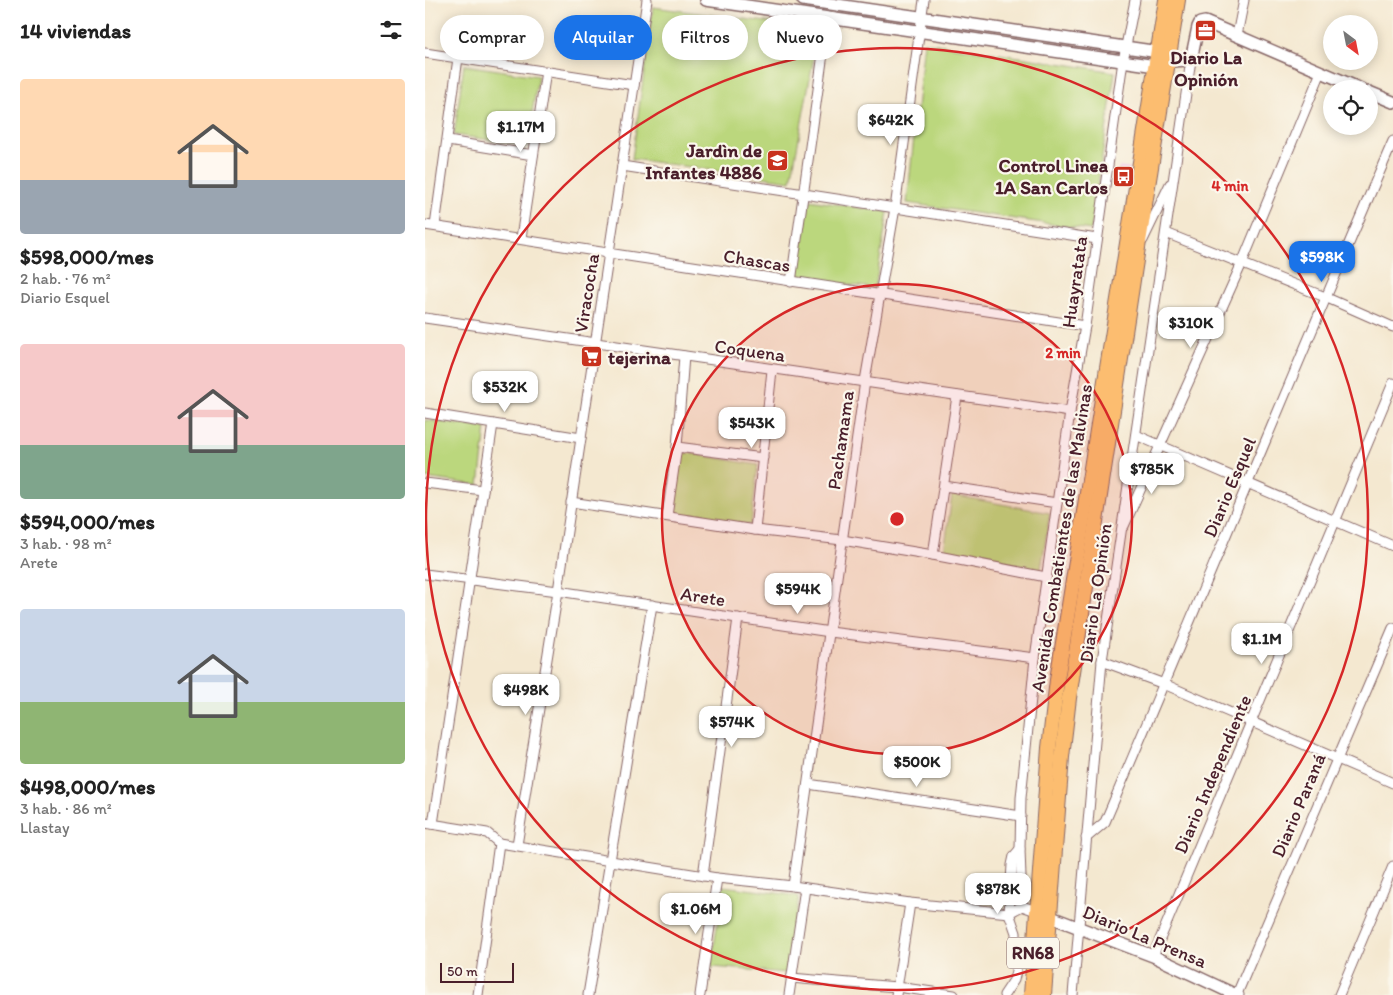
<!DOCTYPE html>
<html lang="es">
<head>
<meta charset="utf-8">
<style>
	body { margin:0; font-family:Itim,sans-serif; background:#f2f2f2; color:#222; height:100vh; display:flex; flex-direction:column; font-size:19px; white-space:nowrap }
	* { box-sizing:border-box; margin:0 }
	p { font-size:16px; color:#767676 }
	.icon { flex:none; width:28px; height:28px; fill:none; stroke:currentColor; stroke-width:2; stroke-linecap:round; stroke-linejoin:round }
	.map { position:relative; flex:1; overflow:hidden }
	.details { display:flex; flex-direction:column; background:#fff; width:425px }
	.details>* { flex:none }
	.banner { position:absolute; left:15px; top:15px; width:475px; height:45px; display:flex; gap:10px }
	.needle { width:32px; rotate:148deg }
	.buttons { position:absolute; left:898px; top:15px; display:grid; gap:10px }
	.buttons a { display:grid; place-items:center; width:55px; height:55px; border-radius:50%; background:#fff; box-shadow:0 2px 12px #0003; font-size:25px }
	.scale { position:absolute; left:15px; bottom:12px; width:74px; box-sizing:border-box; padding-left:5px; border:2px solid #4a1f2b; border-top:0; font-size:14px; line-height:18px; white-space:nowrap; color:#4a1f2b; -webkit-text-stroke:4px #fbf7ec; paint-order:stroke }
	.price { position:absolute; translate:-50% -42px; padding:0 11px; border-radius:10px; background:#fff; color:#222; font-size:16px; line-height:32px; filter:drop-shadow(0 1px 2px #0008) }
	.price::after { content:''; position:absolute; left:50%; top:30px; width:15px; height:11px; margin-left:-8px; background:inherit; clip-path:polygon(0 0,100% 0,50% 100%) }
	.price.current { background:#1a73e8; color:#fff }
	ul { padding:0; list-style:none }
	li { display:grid; align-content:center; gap:10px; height:265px; padding:0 20px }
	li span { display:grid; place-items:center; height:155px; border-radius:5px; color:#555 }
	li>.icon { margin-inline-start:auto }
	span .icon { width:90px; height:90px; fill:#fffc; stroke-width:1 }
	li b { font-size:21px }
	h2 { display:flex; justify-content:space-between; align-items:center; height:60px; padding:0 20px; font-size:21px }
	.chip { padding:0 18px; border-radius:22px; background:#fff; box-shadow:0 2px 12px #0003; font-size:18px; line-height:45px }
	.chip.current { background:#1a73e8; color:#fff }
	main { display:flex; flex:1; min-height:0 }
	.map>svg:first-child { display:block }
	.green { fill:#bbd77d; stroke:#827b54 }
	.building { fill:#e8a9e3 }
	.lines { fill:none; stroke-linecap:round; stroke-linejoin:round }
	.minor-casing { stroke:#866565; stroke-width:11 }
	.tertiary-casing { stroke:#866565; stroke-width:14 }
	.primary-casing { stroke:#866565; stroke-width:16 }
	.minor { stroke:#fff; stroke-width:9 }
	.tertiary { stroke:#fff; stroke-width:11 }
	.primary { stroke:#fcbd6f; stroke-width:14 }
	.ring { fill:none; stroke:#d62828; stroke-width:2.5 }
	.labels { text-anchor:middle; stroke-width:4.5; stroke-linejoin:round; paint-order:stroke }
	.shield { fill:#fbf7ec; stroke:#7f6065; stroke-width:1 }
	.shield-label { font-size:18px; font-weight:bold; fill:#4a1f2b }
	.poi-label { font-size:19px; font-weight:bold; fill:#4a1f2b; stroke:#fbf7ec; text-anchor:end }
	.street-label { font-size:19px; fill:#4a1f2b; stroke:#fbf7ec }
	.centre { fill:#d62828; stroke:#fbf7ec; stroke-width:2.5 }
	.ring-label { font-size:15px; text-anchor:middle; font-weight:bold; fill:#d62828; stroke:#fbf7ec; stroke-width:4.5; stroke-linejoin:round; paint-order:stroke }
</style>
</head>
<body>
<main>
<section class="details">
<h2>14 viviendas<svg class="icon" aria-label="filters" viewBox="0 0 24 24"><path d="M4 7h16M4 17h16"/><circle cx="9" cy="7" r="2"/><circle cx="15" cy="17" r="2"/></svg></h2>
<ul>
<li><span style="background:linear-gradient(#ffd9b3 65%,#9aa5b1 0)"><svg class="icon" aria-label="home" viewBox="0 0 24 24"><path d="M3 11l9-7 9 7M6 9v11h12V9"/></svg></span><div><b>$598,000/mes</b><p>2 hab. · 76 m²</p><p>Diario Esquel</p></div></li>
<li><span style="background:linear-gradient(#f6c9c9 65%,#7fa58c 0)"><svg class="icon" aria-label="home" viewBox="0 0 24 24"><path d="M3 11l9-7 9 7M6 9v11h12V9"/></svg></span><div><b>$594,000/mes</b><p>3 hab. · 98 m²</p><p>Arete</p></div></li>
<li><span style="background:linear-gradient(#c9d6e8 60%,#8fb573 0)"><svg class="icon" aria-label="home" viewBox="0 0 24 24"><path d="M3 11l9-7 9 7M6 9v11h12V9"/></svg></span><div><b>$498,000/mes</b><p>3 hab. · 86 m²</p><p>Llastay</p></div></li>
</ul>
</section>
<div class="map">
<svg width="968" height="995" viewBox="0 0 968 995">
	<rect width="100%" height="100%" fill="#fbf7ec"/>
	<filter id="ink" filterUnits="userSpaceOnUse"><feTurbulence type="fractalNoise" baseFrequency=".02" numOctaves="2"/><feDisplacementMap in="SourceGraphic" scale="10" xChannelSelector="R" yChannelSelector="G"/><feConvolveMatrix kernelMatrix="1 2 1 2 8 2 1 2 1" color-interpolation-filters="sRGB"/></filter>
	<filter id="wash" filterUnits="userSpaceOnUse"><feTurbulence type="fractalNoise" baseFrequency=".0096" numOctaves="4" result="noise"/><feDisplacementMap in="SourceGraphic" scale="20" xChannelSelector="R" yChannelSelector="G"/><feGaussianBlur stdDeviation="1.12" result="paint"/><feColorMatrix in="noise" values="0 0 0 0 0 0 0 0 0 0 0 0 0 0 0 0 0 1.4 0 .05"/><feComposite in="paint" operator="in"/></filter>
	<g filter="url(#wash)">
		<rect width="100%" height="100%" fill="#f4e8d0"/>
		<g class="green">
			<polygon points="228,7 394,29 366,181 207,159"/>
			<polygon points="499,42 690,72 666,230 482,203"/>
			<polygon points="39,65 113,76 102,145 29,135"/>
			<polygon points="384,200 463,212 450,288 372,279"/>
			<polygon points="0,420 61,428 54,485 0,478"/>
			<polygon points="257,452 333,465 326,525 247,514"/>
			<polygon points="527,495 625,513 616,569 519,553"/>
			<polygon points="298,886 374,896 363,973 286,967"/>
		</g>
		<g id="blocks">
			<polygon class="building" points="694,167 705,169 702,185 692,183"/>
		</g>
	</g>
	<g filter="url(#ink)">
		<use href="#blocks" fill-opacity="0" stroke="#866565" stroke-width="1"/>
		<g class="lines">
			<defs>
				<g id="minor">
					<polyline points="812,35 819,0"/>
					<polyline points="0,53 209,85"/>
					<polyline points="23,141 108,155"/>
					<polyline points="197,166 672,239"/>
					<polyline points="0,225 660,326"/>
					<polyline points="10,226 33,58"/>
					<polyline points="741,233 900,297 968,327"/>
					<polyline points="96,238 121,71"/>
					<polyline points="718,240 745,184"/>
					<polyline points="366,282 403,18"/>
					<path d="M0 318C215 348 430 382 645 412"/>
					<polyline points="0,413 156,438"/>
					<polyline points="711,435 968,546"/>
					<polyline points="252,447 338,458"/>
					<polyline points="0,483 58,490"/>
					<polyline points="519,486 632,503"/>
					<polyline points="146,502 330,530 417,540 508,555 621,577"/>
					<polyline points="242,516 252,447 259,356"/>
					<polyline points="699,526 817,263 896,72"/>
					<polyline points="330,530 347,370"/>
					<polyline points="508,555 532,396"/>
					<polyline points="0,574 133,591 405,632 610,658"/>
					<polyline points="677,661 739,684 968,783"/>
					<polyline points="383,784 596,816"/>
					<polyline points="0,823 62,833 74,843 292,878 368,886 485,903 584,913 597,906 611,911"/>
					<polyline points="8,824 68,424"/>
					<path d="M661 838 680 822C777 595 870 367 968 141"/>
					<polyline points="92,845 133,591 222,0"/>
					<polyline points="278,876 313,618"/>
					<polyline points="368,886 440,381 470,208 499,0"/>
					<polyline points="597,906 595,849 596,798 610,658 645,412 660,326 698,61 710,0"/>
					<polyline points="728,956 968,383"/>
					<polyline points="366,978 472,987 529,995"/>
					<polyline points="53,995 74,843"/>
					<polyline points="163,995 227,605"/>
					<polyline points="275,995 292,878"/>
					<polyline points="364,995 380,888"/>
					<polyline points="471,995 485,903"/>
					<polyline points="579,995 589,980 591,971 591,933 584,913 587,865 589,856 595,849"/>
					<polyline points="648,995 677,661 766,60"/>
					<polyline points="814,995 812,994 968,628"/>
					<polyline points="914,995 968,866"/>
				</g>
				<g id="tertiary">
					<polyline points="281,0 731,66 744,61 766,60 773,27 775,23 780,22 936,89"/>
					<polyline points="378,0 734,52 739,56"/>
					<polyline points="944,92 968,102"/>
					<polyline points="618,914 728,956 811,995"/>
				</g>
				<g id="primary">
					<polyline points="606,995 624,748 632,680 741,0"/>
					<polyline points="619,995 637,757 644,698 712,254 753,0"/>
				</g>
			</defs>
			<use href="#minor" class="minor-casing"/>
			<use href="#tertiary" class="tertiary-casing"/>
			<use href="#primary" class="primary-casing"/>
			<use href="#minor" class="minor"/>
			<use href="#tertiary" class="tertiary"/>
			<use href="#primary" class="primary"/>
		</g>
	</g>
	<circle cx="472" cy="519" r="235" fill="#d62828" fill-opacity=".12"/>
	<g class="ring">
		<circle cx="472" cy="519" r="235"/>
		<circle cx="472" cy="519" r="471"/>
	</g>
	<defs>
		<symbol id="office-square" viewBox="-11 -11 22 22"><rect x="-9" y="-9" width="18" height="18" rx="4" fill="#c8321e" stroke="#fbf7ec"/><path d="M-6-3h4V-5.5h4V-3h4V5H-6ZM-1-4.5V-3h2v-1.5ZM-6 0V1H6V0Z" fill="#fff"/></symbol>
		<symbol id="school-square" viewBox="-11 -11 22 22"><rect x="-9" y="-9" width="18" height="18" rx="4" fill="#c8321e" stroke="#fbf7ec"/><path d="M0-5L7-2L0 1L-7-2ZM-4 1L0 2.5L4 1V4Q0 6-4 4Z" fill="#fff"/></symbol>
		<symbol id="bus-square" viewBox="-11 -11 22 22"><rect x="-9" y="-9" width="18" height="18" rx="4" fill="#c8321e" stroke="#fbf7ec"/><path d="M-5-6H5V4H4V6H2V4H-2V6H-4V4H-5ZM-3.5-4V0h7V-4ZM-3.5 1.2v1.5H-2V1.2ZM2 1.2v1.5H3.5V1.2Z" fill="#fff"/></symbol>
		<symbol id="supermarket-square" viewBox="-11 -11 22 22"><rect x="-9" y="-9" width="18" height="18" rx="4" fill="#c8321e" stroke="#fbf7ec"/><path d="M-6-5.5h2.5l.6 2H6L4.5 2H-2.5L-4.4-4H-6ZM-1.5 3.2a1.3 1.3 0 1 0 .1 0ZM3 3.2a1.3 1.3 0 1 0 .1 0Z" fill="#fff"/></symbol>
	</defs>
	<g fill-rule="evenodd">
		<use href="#office-square" x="768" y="18" width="25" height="25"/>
		<use href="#school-square" x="340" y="148" width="25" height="25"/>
		<use href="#bus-square" x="686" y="164" width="25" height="25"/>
		<use href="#supermarket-square" x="154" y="344" width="25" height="25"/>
	</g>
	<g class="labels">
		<rect class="shield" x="582" y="937.5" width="52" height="31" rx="4"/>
		<g class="shield-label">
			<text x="608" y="959">RN68</text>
		</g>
		<g class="poi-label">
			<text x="781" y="64" text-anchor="middle">Diario La<tspan x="781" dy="22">Opinión</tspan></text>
			<text x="337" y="157">Jardìn de<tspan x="337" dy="22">Infantes 4886</tspan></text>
			<text x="683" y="172">Control Linea<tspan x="683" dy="22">1A San Carlos</tspan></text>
			<text x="183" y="364" text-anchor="start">tejerina</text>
		</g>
		<g class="street-label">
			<text transform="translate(332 260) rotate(9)" y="7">Chascas</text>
			<text transform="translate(649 282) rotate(-82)" y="7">Huayratata</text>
			<text transform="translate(161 293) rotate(-81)" y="7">Viracocha</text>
			<text transform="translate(325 350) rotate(8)" y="7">Coquena</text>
			<text transform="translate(415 440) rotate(-82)" y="7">Pachamama</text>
			<text transform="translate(804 487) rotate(-67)" y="7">Diario Esquel</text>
			<text transform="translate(636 538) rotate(-81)" y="7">Avenida Combatientes de las Malvinas</text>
			<text transform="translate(670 593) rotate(-82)" y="7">Diario La Opinión</text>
			<text transform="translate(278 596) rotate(9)" y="7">Arete</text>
			<text transform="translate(787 774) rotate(-67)" y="7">Diario Independiente</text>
			<text transform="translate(873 805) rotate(-67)" y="7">Diario Paraná</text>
			<text transform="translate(720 936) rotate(23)" y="7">Diario La Prensa</text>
		</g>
	</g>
	<circle cx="472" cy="519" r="8" class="centre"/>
	<g class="ring-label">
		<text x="805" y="191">4 min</text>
		<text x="638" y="358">2 min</text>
	</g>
</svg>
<div class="buttons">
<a><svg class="needle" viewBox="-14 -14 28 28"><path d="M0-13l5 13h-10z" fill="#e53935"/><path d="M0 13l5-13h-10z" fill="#767676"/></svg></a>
<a><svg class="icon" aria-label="locate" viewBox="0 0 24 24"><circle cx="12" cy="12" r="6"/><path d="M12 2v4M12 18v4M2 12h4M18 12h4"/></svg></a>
</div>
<div class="scale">50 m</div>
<b class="price" style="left:466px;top:146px">$642K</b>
<b class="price" style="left:96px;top:153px">$1.17M</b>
<b class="price current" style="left:897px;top:283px">$598K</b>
<b class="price" style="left:766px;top:349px">$310K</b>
<b class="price" style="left:80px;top:413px">$532K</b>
<b class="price" style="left:327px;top:449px">$543K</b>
<b class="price" style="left:727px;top:495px">$785K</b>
<b class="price" style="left:373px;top:615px">$594K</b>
<b class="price" style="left:837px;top:665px">$1.1M</b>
<b class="price" style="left:101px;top:716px">$498K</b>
<b class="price" style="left:307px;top:748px">$574K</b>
<b class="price" style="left:492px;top:788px">$500K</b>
<b class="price" style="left:573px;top:915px">$878K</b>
<b class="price" style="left:271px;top:935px">$1.06M</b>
<div class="banner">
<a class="chip">Comprar</a>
<a class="chip current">Alquilar</a>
<a class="chip">Filtros</a>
<a class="chip">Nuevo</a>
</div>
</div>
</main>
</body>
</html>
